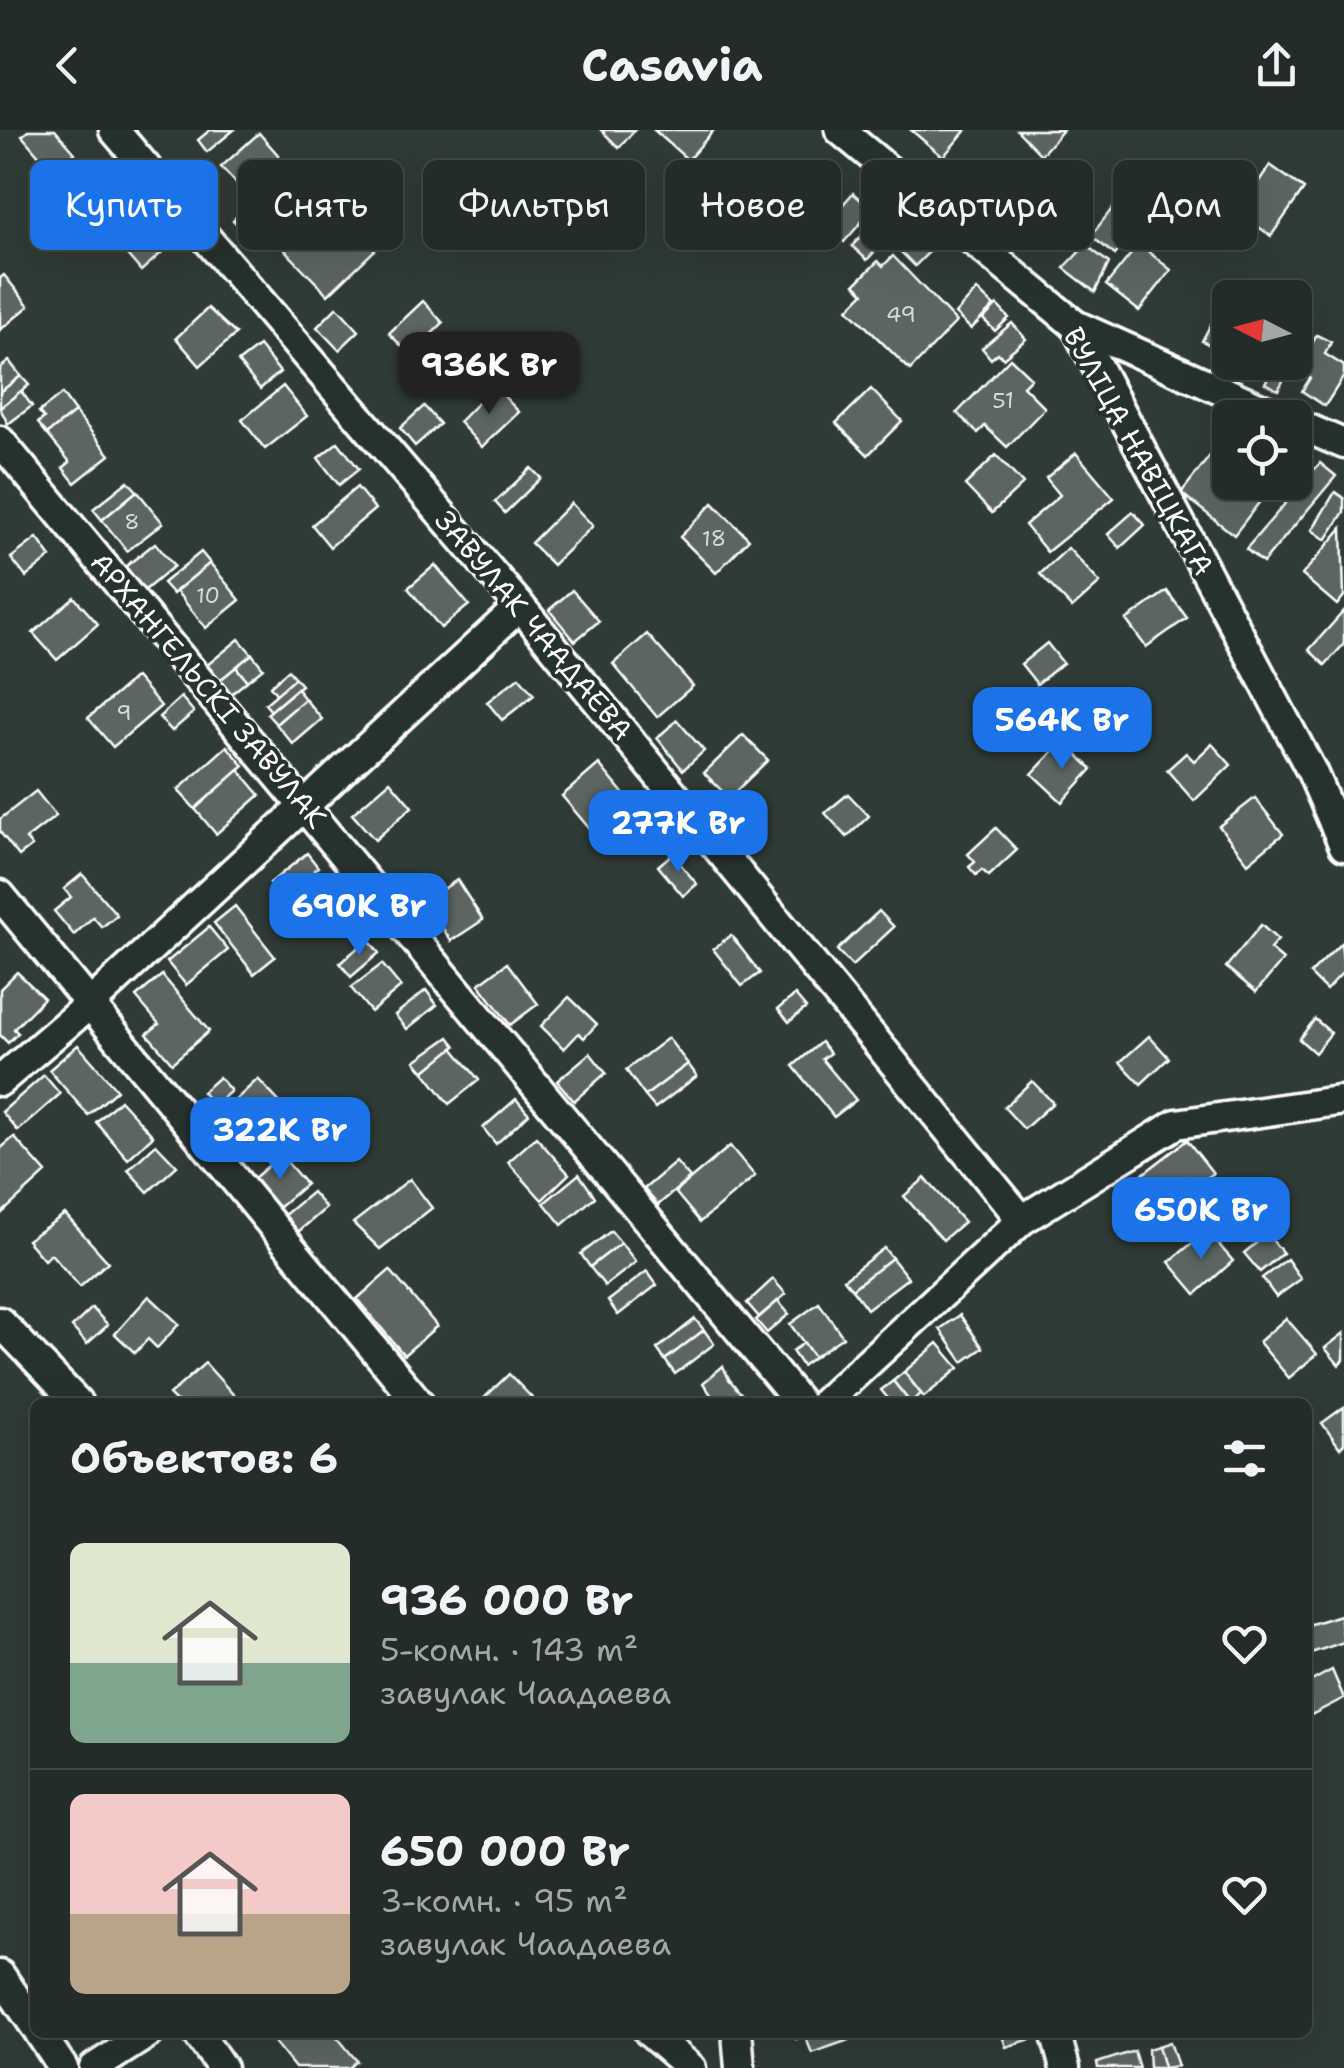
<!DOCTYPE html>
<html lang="ru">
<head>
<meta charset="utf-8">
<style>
	body { margin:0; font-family:"Shantell Sans",sans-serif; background:#2b3430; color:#f1f3f6; height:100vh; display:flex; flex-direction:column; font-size:38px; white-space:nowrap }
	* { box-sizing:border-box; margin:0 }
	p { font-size:32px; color:#a3a7a8 }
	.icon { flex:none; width:55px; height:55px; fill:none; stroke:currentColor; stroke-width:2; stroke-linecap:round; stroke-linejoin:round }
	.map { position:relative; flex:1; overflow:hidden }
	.sheet { position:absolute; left:30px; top:1268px; width:1282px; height:640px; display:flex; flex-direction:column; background:#232c28; border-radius:15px; box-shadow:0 10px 40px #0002,0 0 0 2px #404845 }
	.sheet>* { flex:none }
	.banner { position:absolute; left:30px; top:30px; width:1285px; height:90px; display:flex; gap:20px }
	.needle { width:65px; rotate:276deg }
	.fabs { position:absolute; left:1212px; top:150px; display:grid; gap:20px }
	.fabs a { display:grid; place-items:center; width:100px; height:100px; border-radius:15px; background:#232c28; box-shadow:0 10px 40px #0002,0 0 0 2px #404845; font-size:50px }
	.price { position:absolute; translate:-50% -85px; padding:0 22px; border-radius:20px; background:#1a73e8; color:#fff; font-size:32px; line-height:65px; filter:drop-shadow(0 2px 5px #0008) }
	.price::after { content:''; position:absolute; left:50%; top:60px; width:30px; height:22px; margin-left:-15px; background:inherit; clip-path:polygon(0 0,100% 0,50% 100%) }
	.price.current { background:#222; color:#fff }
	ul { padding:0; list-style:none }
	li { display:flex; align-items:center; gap:30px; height:250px; padding:0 40px }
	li+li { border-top:2px solid #404845 }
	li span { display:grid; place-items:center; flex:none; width:280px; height:200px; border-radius:15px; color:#555 }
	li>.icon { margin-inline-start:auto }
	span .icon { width:120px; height:120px; fill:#fffc; stroke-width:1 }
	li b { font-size:42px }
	h2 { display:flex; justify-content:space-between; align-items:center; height:120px; padding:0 40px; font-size:42px }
	.tag { padding:0 35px; border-radius:15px; background:#232c28; box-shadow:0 10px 40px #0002,0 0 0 2px #404845; font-size:35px; line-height:90px }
	.tag.current { background:#1a73e8; color:#fff }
	header { display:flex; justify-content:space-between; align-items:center; height:130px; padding:0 40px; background:#232c28; font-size:45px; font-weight:700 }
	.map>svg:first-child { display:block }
	.building { fill:#5b6661; stroke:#fff; stroke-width:2.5 }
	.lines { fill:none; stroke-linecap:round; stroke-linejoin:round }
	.minor-casing { stroke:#fff; stroke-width:35 }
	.minor { stroke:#26332d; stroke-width:28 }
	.labels { text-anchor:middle; stroke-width:8; stroke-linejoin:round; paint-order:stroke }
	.number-label { font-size:22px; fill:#d6d9d8 }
	.street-label { font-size:28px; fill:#fff; stroke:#26332d }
</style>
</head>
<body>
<header><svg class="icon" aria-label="back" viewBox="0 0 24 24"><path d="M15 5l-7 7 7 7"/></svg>Casavia<svg class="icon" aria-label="share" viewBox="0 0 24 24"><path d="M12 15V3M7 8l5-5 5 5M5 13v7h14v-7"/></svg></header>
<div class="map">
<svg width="1344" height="1938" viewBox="0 0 1344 1938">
	<rect width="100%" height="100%" fill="#2f3b35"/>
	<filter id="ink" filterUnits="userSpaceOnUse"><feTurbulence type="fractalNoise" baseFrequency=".01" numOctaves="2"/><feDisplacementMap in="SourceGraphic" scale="20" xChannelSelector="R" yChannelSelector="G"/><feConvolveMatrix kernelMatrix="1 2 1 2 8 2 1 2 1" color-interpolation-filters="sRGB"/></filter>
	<g filter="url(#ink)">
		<g class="building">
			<polygon points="29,0 55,0 75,23 53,42 22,6"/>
			<polygon points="210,0 234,0 207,22 198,10"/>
			<polygon points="601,0 635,0 619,18"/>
			<polygon points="654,0 714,0 688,30"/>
			<polygon points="911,0 966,0 943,27"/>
			<polygon points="1017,0 1063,0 1041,25"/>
			<polygon points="259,3 279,26 242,59 221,37"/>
			<polygon points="1270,35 1304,59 1271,106 1238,82"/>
			<polygon points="794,43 829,73 803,111 787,98 781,105 759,85"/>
			<polygon points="991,45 1005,57 980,86 966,73"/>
			<polygon points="1051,46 1094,78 1064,117 1038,97 1032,105 1016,93"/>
			<polygon points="853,63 872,80 844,112 825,95"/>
			<polygon points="257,68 270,82 247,104 233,90"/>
			<polygon points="327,70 375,120 328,165 280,115"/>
			<polygon points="127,71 167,118 141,141 100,93"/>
			<polygon points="1118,71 1143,91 1115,125 1091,106"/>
			<polygon points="873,94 888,107 867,130 852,116"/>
			<polygon points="914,108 929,122 915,136 901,122"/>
			<polygon points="1139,114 1171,140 1139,181 1106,155"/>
			<polygon points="1086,115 1109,133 1095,162 1064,138"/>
			<polygon points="893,126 956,192 910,240 848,179 864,163 855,154 878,131 883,136"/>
			<polygon points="4,145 29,176 0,200 0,148"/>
			<polygon points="977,160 994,176 971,199 955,184"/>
			<polygon points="423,171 443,193 410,225 389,203"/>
			<polygon points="997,175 1009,188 995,201 983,189"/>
			<polygon points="337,177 359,201 339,220 317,197"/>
			<polygon points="208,178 236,204 200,236 176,208"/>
			<polygon points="1219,179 1230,185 1230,225 1202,211"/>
			<polygon points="1012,193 1026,209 1003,228 998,223 991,229 982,218"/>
			<polygon points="1317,205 1331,212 1325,224 1344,236 1344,246 1325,276 1302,261 1310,248 1297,239"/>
			<polygon points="259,216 280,242 260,259 238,232"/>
			<polygon points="1010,228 1031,248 1023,256 1045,278 1007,317 985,296 978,303 957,283"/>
			<polygon points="9,231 21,246 0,262 0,238"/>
			<polygon points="1276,233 1289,240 1278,260 1265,253"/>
			<polygon points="21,246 29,255 0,278 0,262"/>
			<polygon points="283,256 307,286 265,319 242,290"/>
			<polygon points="494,256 519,282 482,317 459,292"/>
			<polygon points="871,259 902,291 868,325 836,293"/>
			<polygon points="21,261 32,276 8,294 0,278"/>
			<polygon points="62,264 75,282 47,304 38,293 44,288 39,282"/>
			<polygon points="424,276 440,294 415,316 400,298"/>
			<polygon points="75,282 110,325 75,353 63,338 70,332 47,304"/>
			<polygon points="1230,300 1230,352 1275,352 1234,405 1181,363"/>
			<polygon points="338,312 359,339 339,355 318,328"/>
			<polygon points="1076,323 1114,368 1047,422 1025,395 1060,365 1046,348"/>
			<polygon points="996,325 1023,354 992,383 965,355"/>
			<polygon points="1320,333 1336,346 1263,433 1246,419"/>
			<polygon points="531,338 541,348 505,383 495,372"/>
			<polygon points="128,351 137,361 102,390 93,379"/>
			<polygon points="357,357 375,379 330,417 312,395"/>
			<polygon points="137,361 163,393 127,421 102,390"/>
			<polygon points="1335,362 1344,368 1344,382 1326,410 1312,400"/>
			<polygon points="571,373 593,396 553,435 531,413"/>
			<polygon points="713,373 749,409 716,443 680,407"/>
			<polygon points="1133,382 1145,395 1120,418 1108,404"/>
			<polygon points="1342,398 1344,466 1337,475 1302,445"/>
			<polygon points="37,408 51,427 26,447 11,428"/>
			<polygon points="155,413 174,436 144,461 125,437"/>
			<polygon points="1068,418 1100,453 1072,478 1040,444"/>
			<polygon points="201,422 210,433 173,464 163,453"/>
			<polygon points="210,433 240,470 206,498 176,461"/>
			<polygon points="435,435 469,475 441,498 408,458"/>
			<polygon points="572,460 599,491 575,511 549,480"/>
			<polygon points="1167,461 1187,488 1146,517 1126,490"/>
			<polygon points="74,467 98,494 57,530 33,503"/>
			<polygon points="1344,481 1344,514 1325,535 1309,520"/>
			<polygon points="647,504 693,556 657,587 613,534"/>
			<polygon points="239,509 252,524 219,551 206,536"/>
			<polygon points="1047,513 1063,533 1037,554 1021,534"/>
			<polygon points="252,524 263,538 247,551 236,537"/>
			<polygon points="236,537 247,551 230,565 219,551"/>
			<polygon points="288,540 295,548 277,565 270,556"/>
			<polygon points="136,547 161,576 113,617 88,588"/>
			<polygon points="519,547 534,565 502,590 487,572"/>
			<polygon points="295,548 301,555 271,581 265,574"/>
			<polygon points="297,559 305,569 276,594 267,584"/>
			<polygon points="181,567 194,582 172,601 159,587"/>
			<polygon points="305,569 322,589 293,614 276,594"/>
			<polygon points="677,590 704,621 683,640 657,608"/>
			<polygon points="743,605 768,630 729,668 704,643"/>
			<polygon points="1063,611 1092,639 1062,672 1032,644"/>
			<polygon points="1212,614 1231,635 1194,671 1167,640 1186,623 1194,631"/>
			<polygon points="227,616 244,636 195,679 178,660"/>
			<polygon points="599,634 626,667 589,698 562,666"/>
			<polygon points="239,640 260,665 216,704 195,679"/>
			<polygon points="390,651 412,677 375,710 352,684"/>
			<polygon points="36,661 56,686 26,709 32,716 19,726 0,702 0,689"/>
			<polygon points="848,664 869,686 847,707 825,683"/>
			<polygon points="1255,668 1283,704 1248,733 1219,696"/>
			<polygon points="996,698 1017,720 989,746 982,740 976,745 969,737 975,732 968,724"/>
			<polygon points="307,723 318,737 314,740 340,773 312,795 287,763 281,767 270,753"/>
			<polygon points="672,724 697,754 683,766 658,736"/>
			<polygon points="82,744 117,785 102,797 93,787 74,805 54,781 71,767 64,759"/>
			<polygon points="457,750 483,790 451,811 425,771"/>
			<polygon points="235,776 275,827 254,844 214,793"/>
			<polygon points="879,781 894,797 852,836 837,820"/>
			<polygon points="1261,795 1278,810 1270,819 1283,830 1256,862 1226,837"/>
			<polygon points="209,797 228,820 186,855 167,832"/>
			<polygon points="731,805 760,843 742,856 713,819"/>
			<polygon points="368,809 379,823 351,847 340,833"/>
			<polygon points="1341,813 1344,841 1326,860 1310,844"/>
			<polygon points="507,833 538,874 510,895 479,854"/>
			<polygon points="382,834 401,857 371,882 351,858"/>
			<polygon points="17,842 44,868 14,899 18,903 8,913 0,905 0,859"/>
			<polygon points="162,845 209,901 172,933 147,904 159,894 136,867"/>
			<polygon points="426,860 437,875 407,899 395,885"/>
			<polygon points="795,865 806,878 789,892 778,879"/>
			<polygon points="569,867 597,894 584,908 579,903 564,919 541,896"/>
			<polygon points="1315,889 1331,903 1315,923 1299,909"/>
			<polygon points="1149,906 1169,928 1141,954 1120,932"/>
			<polygon points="449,907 456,916 424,942 415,931"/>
			<polygon points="668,908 688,934 645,966 626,940"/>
			<polygon points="821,912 830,923 822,929 856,970 834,987 793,936"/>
			<polygon points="78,915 117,960 88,985 49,940"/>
			<polygon points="453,918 479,950 449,974 424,942"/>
			<polygon points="590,923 606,943 574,971 557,951"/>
			<polygon points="688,934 697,946 655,978 645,966"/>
			<polygon points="44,945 60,964 18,1001 2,982"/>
			<polygon points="219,947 231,961 214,976 202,962"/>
			<polygon points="258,949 281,974 239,1013 216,988"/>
			<polygon points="1032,951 1053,973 1024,999 1004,977"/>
			<polygon points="516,969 529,984 496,1014 483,998"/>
			<polygon points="120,970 153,1006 128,1029 96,992"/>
			<polygon points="14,1007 46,1043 0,1085 0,1019"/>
			<polygon points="536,1007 569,1044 542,1070 508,1032"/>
			<polygon points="1187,1010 1213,1043 1195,1057 1187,1047 1144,1082 1125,1058"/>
			<polygon points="156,1014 177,1036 148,1062 128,1040"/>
			<polygon points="730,1016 755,1046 700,1092 675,1062"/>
			<polygon points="281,1025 306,1054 278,1078 253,1049"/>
			<polygon points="676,1032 690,1048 658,1075 644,1059"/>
			<polygon points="579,1044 595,1067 562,1095 544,1073"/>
			<polygon points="925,1048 964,1092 943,1110 904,1066"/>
			<polygon points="410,1049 432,1078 380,1119 353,1093"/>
			<polygon points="312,1062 326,1078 298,1102 283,1086"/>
			<polygon points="65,1084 108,1132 80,1157 51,1124 44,1130 27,1110"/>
			<polygon points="611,1101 621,1113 590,1137 581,1124"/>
			<polygon points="1207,1101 1233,1131 1196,1164 1169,1132"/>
			<polygon points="1267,1104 1283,1123 1260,1142 1244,1123"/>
			<polygon points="621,1113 636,1132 605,1156 590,1137"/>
			<polygon points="884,1118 892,1128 852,1159 844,1149"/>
			<polygon points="892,1128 908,1148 867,1179 852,1159"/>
			<polygon points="1287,1129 1301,1149 1276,1167 1262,1148"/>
			<polygon points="390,1140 437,1196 404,1225 357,1169"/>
			<polygon points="647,1141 657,1155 618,1185 608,1171"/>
			<polygon points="773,1149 786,1164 759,1187 747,1173"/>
			<polygon points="149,1166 179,1194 157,1218 148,1209 135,1223 115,1204"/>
			<polygon points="778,1171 789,1184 767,1203 756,1190"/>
			<polygon points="819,1173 843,1207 814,1227 790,1194"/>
			<polygon points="92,1178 108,1195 87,1214 72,1197"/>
			<polygon points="960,1185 983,1218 963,1232 940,1199"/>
			<polygon points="1286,1188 1317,1224 1289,1248 1259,1212"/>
			<polygon points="695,1189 704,1200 665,1230 657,1219"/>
			<polygon points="704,1200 714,1214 675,1244 665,1230"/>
			<polygon points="1344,1203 1344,1230 1339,1235 1325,1218"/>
			<polygon points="804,1213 814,1227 802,1236 792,1221"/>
			<polygon points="938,1213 959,1238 924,1267 904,1242"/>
			<polygon points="205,1233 240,1272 176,1272 169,1265"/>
			<polygon points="723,1236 729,1249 748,1272 716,1272 703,1253"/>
			<polygon points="904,1242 921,1264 910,1272 893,1251"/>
			<polygon points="509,1244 536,1272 480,1272"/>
			<polygon points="893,1251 908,1270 904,1272 891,1272 881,1260"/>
			<polygon points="1344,1277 1344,1314 1340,1318 1322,1293"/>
			<polygon points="1340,1485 1344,1512 1311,1523 1308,1495"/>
			<polygon points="1332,1540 1344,1568 1311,1585 1308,1553"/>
			<polygon points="285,1902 333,1902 357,1931 349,1938 295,1938 274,1912"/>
			<polygon points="793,1902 846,1902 849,1910 812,1923 805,1906 796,1909"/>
			<polygon points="1029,1902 1031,1909 1006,1917 1001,1903"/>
			<polygon points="1170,1912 1178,1936 1164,1938 1158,1916"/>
			<polygon points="1158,1916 1164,1938 1149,1938 1148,1919"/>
			<polygon points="1134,1921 1139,1938 1098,1938 1097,1933"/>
		</g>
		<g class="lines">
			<defs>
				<g id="minor">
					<polyline points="114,0 520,476 1022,1090"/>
					<polyline points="840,0 1075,195 1312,642 1344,716"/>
					<polyline points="1075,195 1283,288"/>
					<polyline points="1295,293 1344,314"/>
					<polyline points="0,311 799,1272"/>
					<polyline points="0,765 418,1272"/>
					<polyline points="0,951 91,873 520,476"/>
					<polyline points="0,1192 77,1272"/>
					<polyline points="825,1272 1022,1090 1176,994 1338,971"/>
					<polyline points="0,1845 35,1896"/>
					<polyline points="39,1902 63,1938"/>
					<polyline points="197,1902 222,1938"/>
					<polyline points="649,1902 691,1938"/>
					<polyline points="737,1902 740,1938"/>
					<polyline points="1055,1902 1065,1938"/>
					<polyline points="94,1938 150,1902"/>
				</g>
			</defs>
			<use href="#minor" class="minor-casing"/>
			<use href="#minor" class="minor"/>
		</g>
	</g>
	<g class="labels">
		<g class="number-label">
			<text x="901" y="192">49</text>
			<text x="1003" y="278">51</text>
			<text x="132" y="399">8</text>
			<text x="714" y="416">18</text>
			<text x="208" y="473">10</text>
			<text x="124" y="590">9</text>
		</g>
		<g class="street-label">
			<text transform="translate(1139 321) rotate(61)" y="10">ВУЛІЦА НАВІЦКАГА</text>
			<text transform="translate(534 495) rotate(50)" y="10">ЗАВУЛАК ЧААДАЕВА</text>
			<text transform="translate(209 560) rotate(50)" y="10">АРХАНГЕЛЬСКІ ЗАВУЛАК</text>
		</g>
	</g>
</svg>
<div class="fabs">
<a><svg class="needle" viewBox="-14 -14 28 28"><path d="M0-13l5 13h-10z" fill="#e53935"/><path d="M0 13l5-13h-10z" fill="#a3a7a8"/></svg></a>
<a><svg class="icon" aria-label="locate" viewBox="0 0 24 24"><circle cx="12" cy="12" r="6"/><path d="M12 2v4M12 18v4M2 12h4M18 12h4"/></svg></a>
</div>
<b class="price current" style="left:489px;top:287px">936K Br</b>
<b class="price" style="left:1062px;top:642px">564K Br</b>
<b class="price" style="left:678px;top:745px">277K Br</b>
<b class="price" style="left:359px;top:828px">690K Br</b>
<b class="price" style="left:280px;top:1052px">322K Br</b>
<b class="price" style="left:1201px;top:1132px">650K Br</b>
<div class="banner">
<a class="tag current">Купить</a>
<a class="tag">Снять</a>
<a class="tag">Фильтры</a>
<a class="tag">Новое</a>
<a class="tag">Квартира</a>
<a class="tag">Дом</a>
</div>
<section class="sheet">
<h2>Объектов: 6<svg class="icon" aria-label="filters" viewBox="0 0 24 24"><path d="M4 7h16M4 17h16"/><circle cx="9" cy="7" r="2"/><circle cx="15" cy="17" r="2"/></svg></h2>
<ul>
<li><span style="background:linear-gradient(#dfe7d0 60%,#7fa58c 0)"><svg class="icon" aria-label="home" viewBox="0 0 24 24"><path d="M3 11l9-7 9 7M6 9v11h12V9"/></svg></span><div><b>936 000 Br</b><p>5-комн. · 143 m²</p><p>завулак Чаадаева</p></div><svg class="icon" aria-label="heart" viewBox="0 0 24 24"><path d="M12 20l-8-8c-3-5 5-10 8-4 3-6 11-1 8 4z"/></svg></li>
<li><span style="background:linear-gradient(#f6c9c9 60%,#b9a48a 0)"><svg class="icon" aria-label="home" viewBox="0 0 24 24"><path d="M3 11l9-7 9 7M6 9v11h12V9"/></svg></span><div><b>650 000 Br</b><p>3-комн. · 95 m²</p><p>завулак Чаадаева</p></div><svg class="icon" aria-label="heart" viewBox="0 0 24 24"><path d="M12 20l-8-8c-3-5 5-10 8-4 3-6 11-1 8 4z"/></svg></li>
</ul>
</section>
</div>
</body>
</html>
